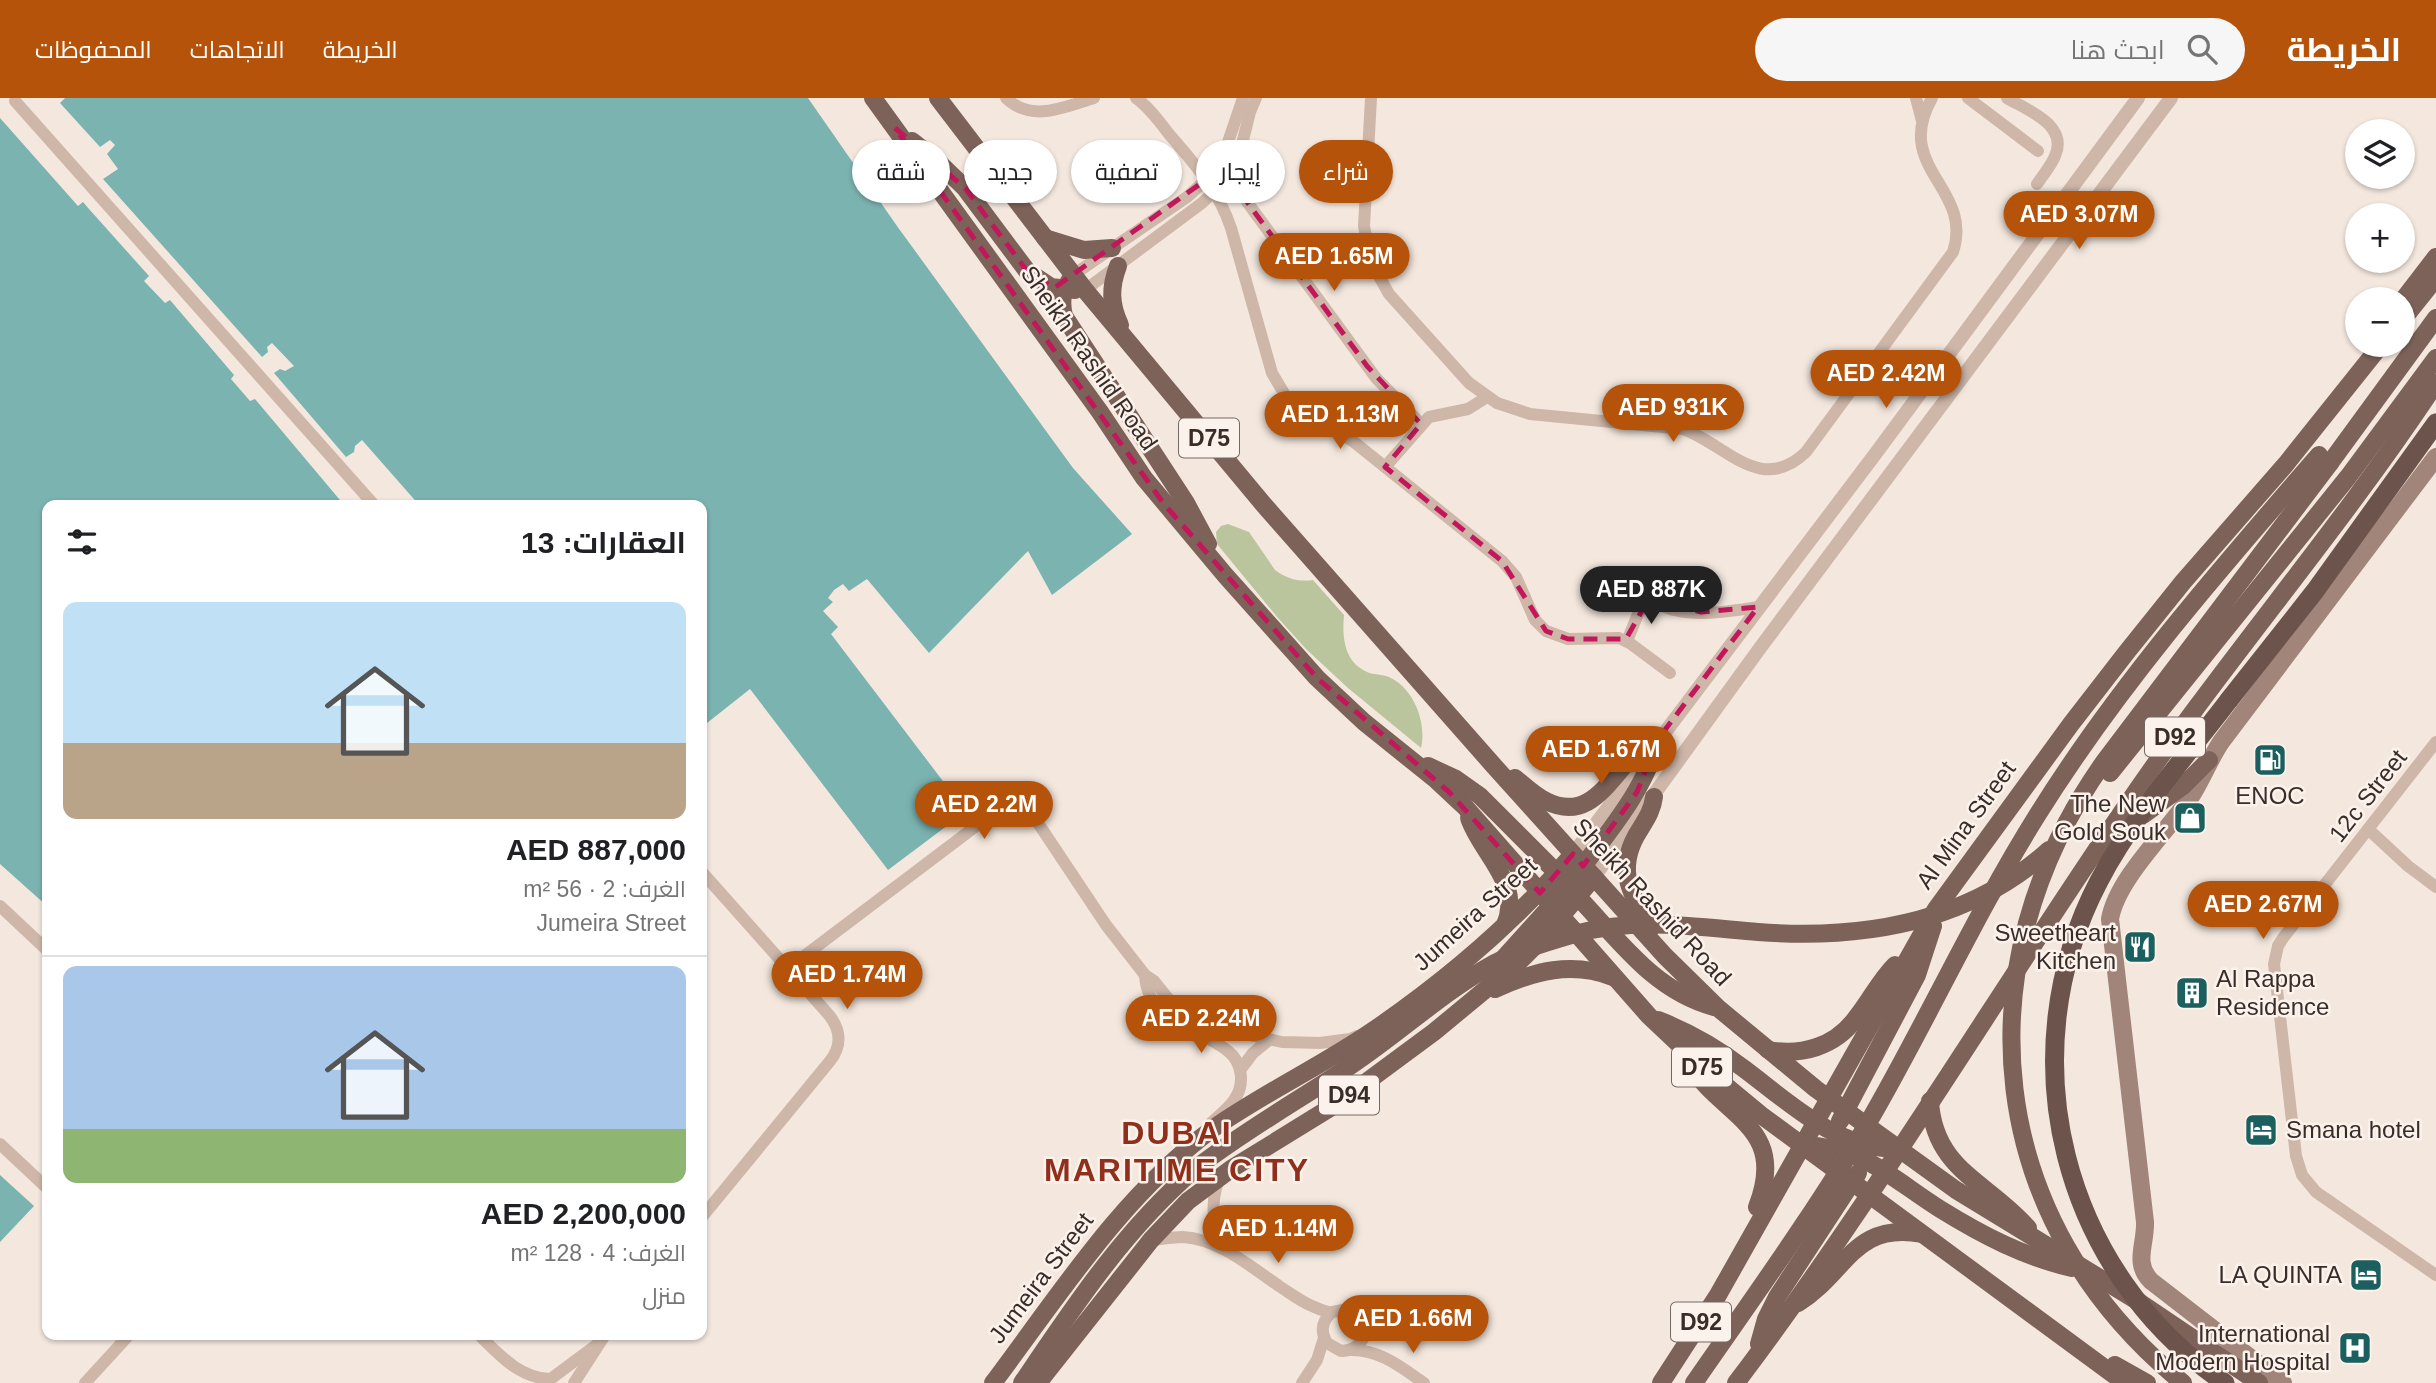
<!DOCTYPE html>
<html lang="ar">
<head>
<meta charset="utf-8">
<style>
	body { margin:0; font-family:Helvetica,Cairo,sans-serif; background:#f6f6f6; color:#202124; direction:rtl; height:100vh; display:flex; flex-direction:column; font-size:26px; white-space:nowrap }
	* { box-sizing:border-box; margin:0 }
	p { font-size:23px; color:#757577 }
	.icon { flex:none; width:38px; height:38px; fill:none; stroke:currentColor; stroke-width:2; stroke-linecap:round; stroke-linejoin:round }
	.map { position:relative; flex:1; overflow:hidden; direction:ltr }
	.drawer { position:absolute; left:42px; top:402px; width:665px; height:840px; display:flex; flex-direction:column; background:#fff; border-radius:14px; box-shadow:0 2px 5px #0004; direction:rtl }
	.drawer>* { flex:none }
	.guide { position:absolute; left:728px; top:42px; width:665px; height:63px; direction:rtl; display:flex; gap:14px }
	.controls { position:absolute; left:2345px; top:21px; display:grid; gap:14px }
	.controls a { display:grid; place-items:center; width:70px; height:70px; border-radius:50%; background:#fff; box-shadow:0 2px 5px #0004; font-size:35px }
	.price { position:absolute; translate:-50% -60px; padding:0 16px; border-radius:24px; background:#b45309; color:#fff; font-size:23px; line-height:46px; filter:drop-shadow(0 2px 4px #0008) }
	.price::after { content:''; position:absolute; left:50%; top:42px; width:21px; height:16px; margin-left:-10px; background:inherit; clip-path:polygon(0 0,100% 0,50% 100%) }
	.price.active { background:#222; color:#fff }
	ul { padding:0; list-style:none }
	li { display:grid; align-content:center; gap:14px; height:371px; padding:0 21px }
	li+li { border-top:2px solid #e0e0e0 }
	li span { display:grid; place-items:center; height:217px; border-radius:14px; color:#555 }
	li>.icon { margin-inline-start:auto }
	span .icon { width:126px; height:126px; fill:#fffc; stroke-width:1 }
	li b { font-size:30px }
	h2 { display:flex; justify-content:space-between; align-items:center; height:84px; padding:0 21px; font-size:30px }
	.pill { padding:0 24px; border-radius:32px; background:#fff; box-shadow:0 2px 5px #0004; font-size:24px; line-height:63px }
	.pill.active { background:#b45309; color:#fff }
	header { display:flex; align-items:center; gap:42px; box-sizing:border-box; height:98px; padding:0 35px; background:#b45309; color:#fff }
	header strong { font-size:33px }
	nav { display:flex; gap:38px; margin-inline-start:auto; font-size:24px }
	.search { width:490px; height:63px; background:#f6f6f6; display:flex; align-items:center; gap:18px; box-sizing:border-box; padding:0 24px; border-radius:38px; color:#757577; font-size:26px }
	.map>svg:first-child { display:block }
	.green { fill:#bac59d }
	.water { fill:#7bb3b1 }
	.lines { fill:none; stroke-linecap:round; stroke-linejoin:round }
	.minor { stroke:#ceb7a9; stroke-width:12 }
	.tertiary { stroke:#ceb7a9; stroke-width:14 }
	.secondary { stroke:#a2857a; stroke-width:18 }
	.primary { stroke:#7d6259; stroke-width:18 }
	.trunk { stroke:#6c544c; stroke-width:19 }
	.primary-bridge { stroke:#7d6259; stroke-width:18 }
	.trunk-bridge { stroke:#6c544c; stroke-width:19 }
	.marked { fill:none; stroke:#c2185b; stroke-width:5; stroke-dasharray:14 9; stroke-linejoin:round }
	.labels { text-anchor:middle; stroke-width:5; stroke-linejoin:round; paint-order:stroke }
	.shield { fill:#fbf3eb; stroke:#746863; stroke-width:2 }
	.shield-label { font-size:23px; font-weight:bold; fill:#3a2d29 }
	.street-label { font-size:24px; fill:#3a2d29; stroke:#fbf3eb }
	.poi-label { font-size:24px; fill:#3a2d29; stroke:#fbf3eb; text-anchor:end }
	.district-label { font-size:32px; font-weight:bold; letter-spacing:2px; fill:#8f2f1c; stroke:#fbf3eb }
</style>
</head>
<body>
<header>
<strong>الخريطة</strong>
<div class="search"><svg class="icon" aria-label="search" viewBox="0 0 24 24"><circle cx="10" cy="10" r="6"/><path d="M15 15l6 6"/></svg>ابحث هنا</div>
<nav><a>الخريطة</a><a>الاتجاهات</a><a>المحفوظات</a></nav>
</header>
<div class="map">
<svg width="2436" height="1285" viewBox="0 0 2436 1285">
	<rect width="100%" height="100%" fill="#f4e8de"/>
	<path class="green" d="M1228 426 1249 434 1275 472C1287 481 1299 484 1313 482L1344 517C1342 539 1344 564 1367 574 1374 577 1382 576 1389 579 1414 590 1427 625 1421 650L1348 590 1306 551 1278 520 1217 446 1216 434 1221 428Z"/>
	<g class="water">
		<polygon points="65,0 808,0 897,128 1073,370 1132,436 1052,497 1028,453 929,555 867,481 849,493 843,486 834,492 828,500 833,504 823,513 838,529 831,536 952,695 958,693 966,700 968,712 888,772 750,591 702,629 702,408 420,408 362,342 355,348 354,354 346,359 274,275 280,271 285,273 294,268 272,245 267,249 268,254 262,259 103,81 118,71 107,56 115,47 110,42 100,49 60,5"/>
		<polygon points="0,20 78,108 83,104 89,111 149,178 144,183 165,205 170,202 234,277 231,281 250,303 255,301 345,408 47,408 47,808 0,766"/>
		<polygon points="0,1077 34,1108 0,1144"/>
	</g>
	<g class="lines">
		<g class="minor">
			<path d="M1006 0C1032 25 1064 9 1094 0"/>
			<path d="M1136 0C1149 9 1159 23 1169 36 1194 65 1219 93 1231 130L1272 275 1285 297 1297 308 1354 344 1502 463 1516 479 1535 522 1546 533 1568 541 1619 540 1631 546 1670 575"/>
			<path d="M1371 0 1364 128 1371 164 1389 196 1469 285 1497 305 1530 316 1683 331C1726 346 1760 398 1806 354L1953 154C1974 89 1892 71 1932 0"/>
			<polyline points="1916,0 1922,23"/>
			<polyline points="1968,0 2038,53"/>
			<path d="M2007 0C2027 12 2069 27 2055 58 2051 68 2043 77 2037 86"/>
			<polyline points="15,3 375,408"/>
			<polyline points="1231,73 1242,97 1376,280 1421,326"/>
			<polyline points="1073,177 1187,99 1207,81 1225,53 1243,0"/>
			<polyline points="1085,192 1202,105 1221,87 1239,58 1250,14 1256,0"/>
			<polyline points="1385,369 1429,319 1468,311 1487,299"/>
			<path d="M1627 543 1638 516 1649 500C1678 523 1724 514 1758 509"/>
			<polyline points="2436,644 2283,840 2278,848 2274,866 2296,1058 2302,1077 2316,1094 2436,1177"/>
			<polyline points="2368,731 2408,768 2436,789"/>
			<path d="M702 774 829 917C841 932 842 948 830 963L702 1119"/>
			<polyline points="0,808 47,852"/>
			<path d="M787 871 992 716C1010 707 1025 711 1038 725L1106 827 1145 877 1154 883 1175 909 1187 916 1250 937 1282 944 1320 945 1350 941 1357 938"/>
			<path d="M1145 877C1147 925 1200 930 1228 953 1243 965 1245 987 1234 1002 1228 1011 1218 1018 1211 1025"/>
			<polyline points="1240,972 1253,955 1269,942"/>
			<polyline points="0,1046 47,1090"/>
			<path d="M1219 1080C1210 1107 1210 1132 1231 1153"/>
			<path d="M1151 1142C1162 1141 1173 1139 1183 1139 1219 1141 1251 1169 1279 1188 1290 1195 1300 1203 1312 1208 1317 1210 1326 1215 1332 1214 1342 1213 1349 1208 1358 1216 1375 1231 1361 1253 1341 1253L1327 1245C1320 1233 1322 1223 1332 1214"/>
			<path d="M479 1237C500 1257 518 1279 549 1281"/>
			<path d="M1352 1252C1381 1252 1402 1270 1424 1285"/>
			<polyline points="552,1280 599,1245"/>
			<polyline points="85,1285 129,1237"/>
			<polyline points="574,1285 605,1237"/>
			<polyline points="1302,1285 1317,1262 1324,1240"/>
		</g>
		<g class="tertiary">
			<polyline points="1573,756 1876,355 2138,0"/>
			<polyline points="1594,779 1760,550 2171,0"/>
		</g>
		<path class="secondary" d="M2283 1285 2151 1183C2133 1165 2146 1146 2145 1124L2110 821C2117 781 2166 735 2190 700 2202 682 2209 662 2221 644L2436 359"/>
		<g class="primary">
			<polyline points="873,0 1100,314 1144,380 1225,477 1317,580 1364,624 1435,681 1466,710 1649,918 1703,969 1761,1017 2125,1285"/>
			<polyline points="938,0 1085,192 1264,407 1494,668 1665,858 1718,910 1816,991 1956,1092 2139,1204 2259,1285"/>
			<polyline points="912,43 937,63 965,90 1027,173 1051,189 1075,192"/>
			<polyline points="1045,140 1084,152 1112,150"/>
			<path d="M1118 168C1110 189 1110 206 1120 227"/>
			<path d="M1073 177C1063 192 1060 201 1064 218L1186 405 1208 446"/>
			<polyline points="2403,202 2436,159"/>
			<polyline points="2403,221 2436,180"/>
			<polyline points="2330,365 2436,220"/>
			<polyline points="1428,668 1456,681 1480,698 1561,779 1580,783 1594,779"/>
			<polyline points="2110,675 2348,379 2436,260"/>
			<path d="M1515 680C1525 688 1535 698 1546 703 1588 724 1607 685 1631 660 1639 652 1648 646 1658 641"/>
			<polyline points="2143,717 2183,688 2209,662"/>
			<path d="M1469 720C1481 756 1523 785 1505 827"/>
			<path d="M1578 775C1608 734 1645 693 1658 641"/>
			<path d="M1540 795 1562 793 1578 799C1619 842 1654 893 1714 909"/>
			<path d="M1652 829C1632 798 1616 775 1636 738 1644 724 1652 715 1654 699"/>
			<polyline points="1502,862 1558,800"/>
			<path d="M1495 891C1534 873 1572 863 1613 879"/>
			<path d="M1658 922C1689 934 1717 950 1743 970 1790 1005 1833 1048 1894 1051"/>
			<path d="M1768 952C1801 958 1835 949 1856 920 1870 903 1879 883 1895 867"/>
			<path d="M1690 968C1726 1021 1788 1029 1757 1109"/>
			<path d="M1930 1003C1934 1072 1988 1084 2028 1130"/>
			<polyline points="1840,1023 1917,877 1933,828"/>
			<path d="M1802 1047C1864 1049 1891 1080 1940 1111 1982 1137 2024 1159 2072 1170"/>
			<path d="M1798 1205C1847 1175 1853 1123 1922 1136"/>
			<polyline points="1759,1246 1766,1221 1777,1199 1858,1075"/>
			<polyline points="2115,1267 2147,1285"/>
			<path d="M993 1285C1060 1196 1121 1099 1211 1032 1263 995 1322 968 1374 932 1447 882 1516 823 1573 756"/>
			<path d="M1022 1285C1074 1208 1125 1131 1195 1071"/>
			<polyline points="1038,1285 1151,1142 1188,1103 1231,1071 1338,1005 1434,934 1520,863 1543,840 1594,779"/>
			<polyline points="1661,1285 1718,1197 1936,811 2071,626 2126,555 2183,484 2286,366 2381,247"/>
			<path d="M1736 1285C1875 1101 1994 901 2124 711 2223 565 2339 432 2436 285"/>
		</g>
		<polyline class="trunk" points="2229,602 2315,493 2436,325"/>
		<g class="primary-bridge">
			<path d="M1195 1071C1245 1032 1301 1001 1353 966 1402 933 1444 893 1495 865 1520 852 1548 844 1575 836 1635 819 1697 829 1758 834 1863 842 1969 824 2049 752"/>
			<path d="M1694 1285C1755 1197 1818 1110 1872 1018 1929 919 1977 813 2038 716 2118 588 2220 471 2319 357"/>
			<path d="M2183 1285C1985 1124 1958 870 2104 664L2330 365"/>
		</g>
		<path class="trunk-bridge" d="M2225 1285C2062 1174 2007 958 2099 783 2133 718 2184 661 2229 602"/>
	</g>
	<path class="marked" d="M895 30 965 90 1027 173 1054 190 1207 81 1217 95 1231 73 1242 97 1367 268 1421 326 1385 369 1502 463 1546 533 1568 541H1626L1649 500 1701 514 1758 509 1658 641 1637 694 1583 768 1573 756 1540 795 1449 694 1317 580 1164 406Z"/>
	<defs>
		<symbol id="fuel-square" viewBox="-11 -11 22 22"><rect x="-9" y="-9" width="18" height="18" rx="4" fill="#1b5f5e" stroke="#fbf3eb"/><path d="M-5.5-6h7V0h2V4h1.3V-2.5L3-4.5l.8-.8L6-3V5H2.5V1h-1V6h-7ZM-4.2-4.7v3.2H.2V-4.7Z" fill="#fff"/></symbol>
		<symbol id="shop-square" viewBox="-11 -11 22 22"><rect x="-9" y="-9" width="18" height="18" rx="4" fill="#1b5f5e" stroke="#fbf3eb"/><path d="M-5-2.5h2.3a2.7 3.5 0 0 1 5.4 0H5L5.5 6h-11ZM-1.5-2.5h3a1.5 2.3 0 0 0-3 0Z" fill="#fff"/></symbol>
		<symbol id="restaurant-square" viewBox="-11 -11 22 22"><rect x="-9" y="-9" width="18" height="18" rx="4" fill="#1b5f5e" stroke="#fbf3eb"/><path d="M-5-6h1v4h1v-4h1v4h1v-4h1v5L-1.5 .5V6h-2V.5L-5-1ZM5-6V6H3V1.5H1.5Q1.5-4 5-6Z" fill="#fff"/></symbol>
		<symbol id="building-square" viewBox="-11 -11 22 22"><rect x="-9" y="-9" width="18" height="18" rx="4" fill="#1b5f5e" stroke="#fbf3eb"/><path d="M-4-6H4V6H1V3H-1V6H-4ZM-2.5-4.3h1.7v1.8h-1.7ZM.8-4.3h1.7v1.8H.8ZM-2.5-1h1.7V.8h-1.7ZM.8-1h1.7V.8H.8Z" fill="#fff"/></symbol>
		<symbol id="hotel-square" viewBox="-11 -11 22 22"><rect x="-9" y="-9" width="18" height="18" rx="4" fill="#1b5f5e" stroke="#fbf3eb"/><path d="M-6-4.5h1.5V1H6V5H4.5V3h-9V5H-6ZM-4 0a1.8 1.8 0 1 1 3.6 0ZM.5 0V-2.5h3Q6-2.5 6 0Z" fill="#fff"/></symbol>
		<symbol id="hospital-square" viewBox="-11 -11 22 22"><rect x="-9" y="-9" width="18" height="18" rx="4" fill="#1b5f5e" stroke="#fbf3eb"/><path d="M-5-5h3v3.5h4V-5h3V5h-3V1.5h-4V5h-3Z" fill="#fff"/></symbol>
	</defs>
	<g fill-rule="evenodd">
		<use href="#fuel-square" x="2251" y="643" width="38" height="38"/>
		<use href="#shop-square" x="2171" y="701" width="38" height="38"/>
		<use href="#restaurant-square" x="2121" y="830" width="38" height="38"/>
		<use href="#building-square" x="2173" y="876" width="38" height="38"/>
		<use href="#hotel-square" x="2242" y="1013" width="38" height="38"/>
		<use href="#hotel-square" x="2347" y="1158" width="38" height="38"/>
		<use href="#hospital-square" x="2336" y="1231" width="38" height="38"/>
	</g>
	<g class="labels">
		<g class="shield">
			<rect x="1179" y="320.5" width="60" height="39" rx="5"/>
			<rect x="2145" y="619.5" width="60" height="39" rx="5"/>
			<rect x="1672" y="949.5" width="60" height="39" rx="5"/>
			<rect x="1319" y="977.5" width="60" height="39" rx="5"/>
			<rect x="1671" y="1204.5" width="60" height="39" rx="5"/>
		</g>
		<g class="shield-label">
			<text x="1209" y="348">D75</text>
			<text x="2175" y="647">D92</text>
			<text x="1702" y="977">D75</text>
			<text x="1349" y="1005">D94</text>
			<text x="1701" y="1232">D92</text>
		</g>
		<g class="street-label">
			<text transform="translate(1089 260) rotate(55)" y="8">Sheikh Rashid Road</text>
			<text transform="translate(2368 698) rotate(-52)" y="8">12c Street</text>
			<text transform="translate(1966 727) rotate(-54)" y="8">Al Mina Street</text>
			<text transform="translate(1652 804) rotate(47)" y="8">Sheikh Rashid Road</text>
			<text transform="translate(1475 816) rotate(-42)" y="8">Jumeira Street</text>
			<text transform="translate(1041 1180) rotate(-53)" y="8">Jumeira Street</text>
		</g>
		<g class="poi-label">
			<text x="2270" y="706" text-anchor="middle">ENOC</text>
			<text x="2166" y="714">The New<tspan x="2166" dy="28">Gold Souk</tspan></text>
			<text x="2116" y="843">Sweetheart<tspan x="2116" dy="28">Kitchen</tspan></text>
			<text x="2216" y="889" text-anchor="start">Al Rappa<tspan x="2216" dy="28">Residence</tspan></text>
			<text x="2286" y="1040" text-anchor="start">Smana hotel</text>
			<text x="2342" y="1185">LA QUINTA</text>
			<text x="2330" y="1244">International<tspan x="2330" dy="28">Modern Hospital</tspan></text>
		</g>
		<g class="district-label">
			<text x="1177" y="1046">DUBAI<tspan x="1177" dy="37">MARITIME CITY</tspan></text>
		</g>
	</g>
</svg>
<div class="controls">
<a><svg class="icon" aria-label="layers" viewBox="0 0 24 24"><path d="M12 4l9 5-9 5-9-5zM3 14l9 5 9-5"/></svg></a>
<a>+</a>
<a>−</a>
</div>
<b class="price" style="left:2079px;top:153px">AED 3.07M</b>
<b class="price" style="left:1334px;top:195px">AED 1.65M</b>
<b class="price" style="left:1886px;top:312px">AED 2.42M</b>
<b class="price" style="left:1673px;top:346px">AED 931K</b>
<b class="price" style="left:1340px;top:353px">AED 1.13M</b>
<b class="price active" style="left:1651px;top:528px">AED 887K</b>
<b class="price" style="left:1601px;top:688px">AED 1.67M</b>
<b class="price" style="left:984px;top:743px">AED 2.2M</b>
<b class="price" style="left:2263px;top:843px">AED 2.67M</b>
<b class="price" style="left:847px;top:913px">AED 1.74M</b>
<b class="price" style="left:1201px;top:957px">AED 2.24M</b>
<b class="price" style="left:1278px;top:1167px">AED 1.14M</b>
<b class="price" style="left:1413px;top:1257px">AED 1.66M</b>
<div class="guide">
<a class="pill active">شراء</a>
<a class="pill">إيجار</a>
<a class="pill">تصفية</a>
<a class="pill">جديد</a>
<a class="pill">شقة</a>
</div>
<section class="drawer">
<h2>العقارات: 13<svg class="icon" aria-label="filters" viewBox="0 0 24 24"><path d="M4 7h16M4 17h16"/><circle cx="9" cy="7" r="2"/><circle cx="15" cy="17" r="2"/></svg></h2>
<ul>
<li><span style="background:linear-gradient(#bfe0f5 65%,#b9a48a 0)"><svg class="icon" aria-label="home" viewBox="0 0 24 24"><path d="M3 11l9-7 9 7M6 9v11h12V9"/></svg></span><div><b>AED 887,000</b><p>الغرف: 2 · 56 m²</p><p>Jumeira Street</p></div></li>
<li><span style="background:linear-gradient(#a9c7e8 75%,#8fb573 0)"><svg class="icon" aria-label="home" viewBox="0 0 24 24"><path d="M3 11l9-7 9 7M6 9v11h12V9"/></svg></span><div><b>AED 2,200,000</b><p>الغرف: 4 · 128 m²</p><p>منزل</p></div></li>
</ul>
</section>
</div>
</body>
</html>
